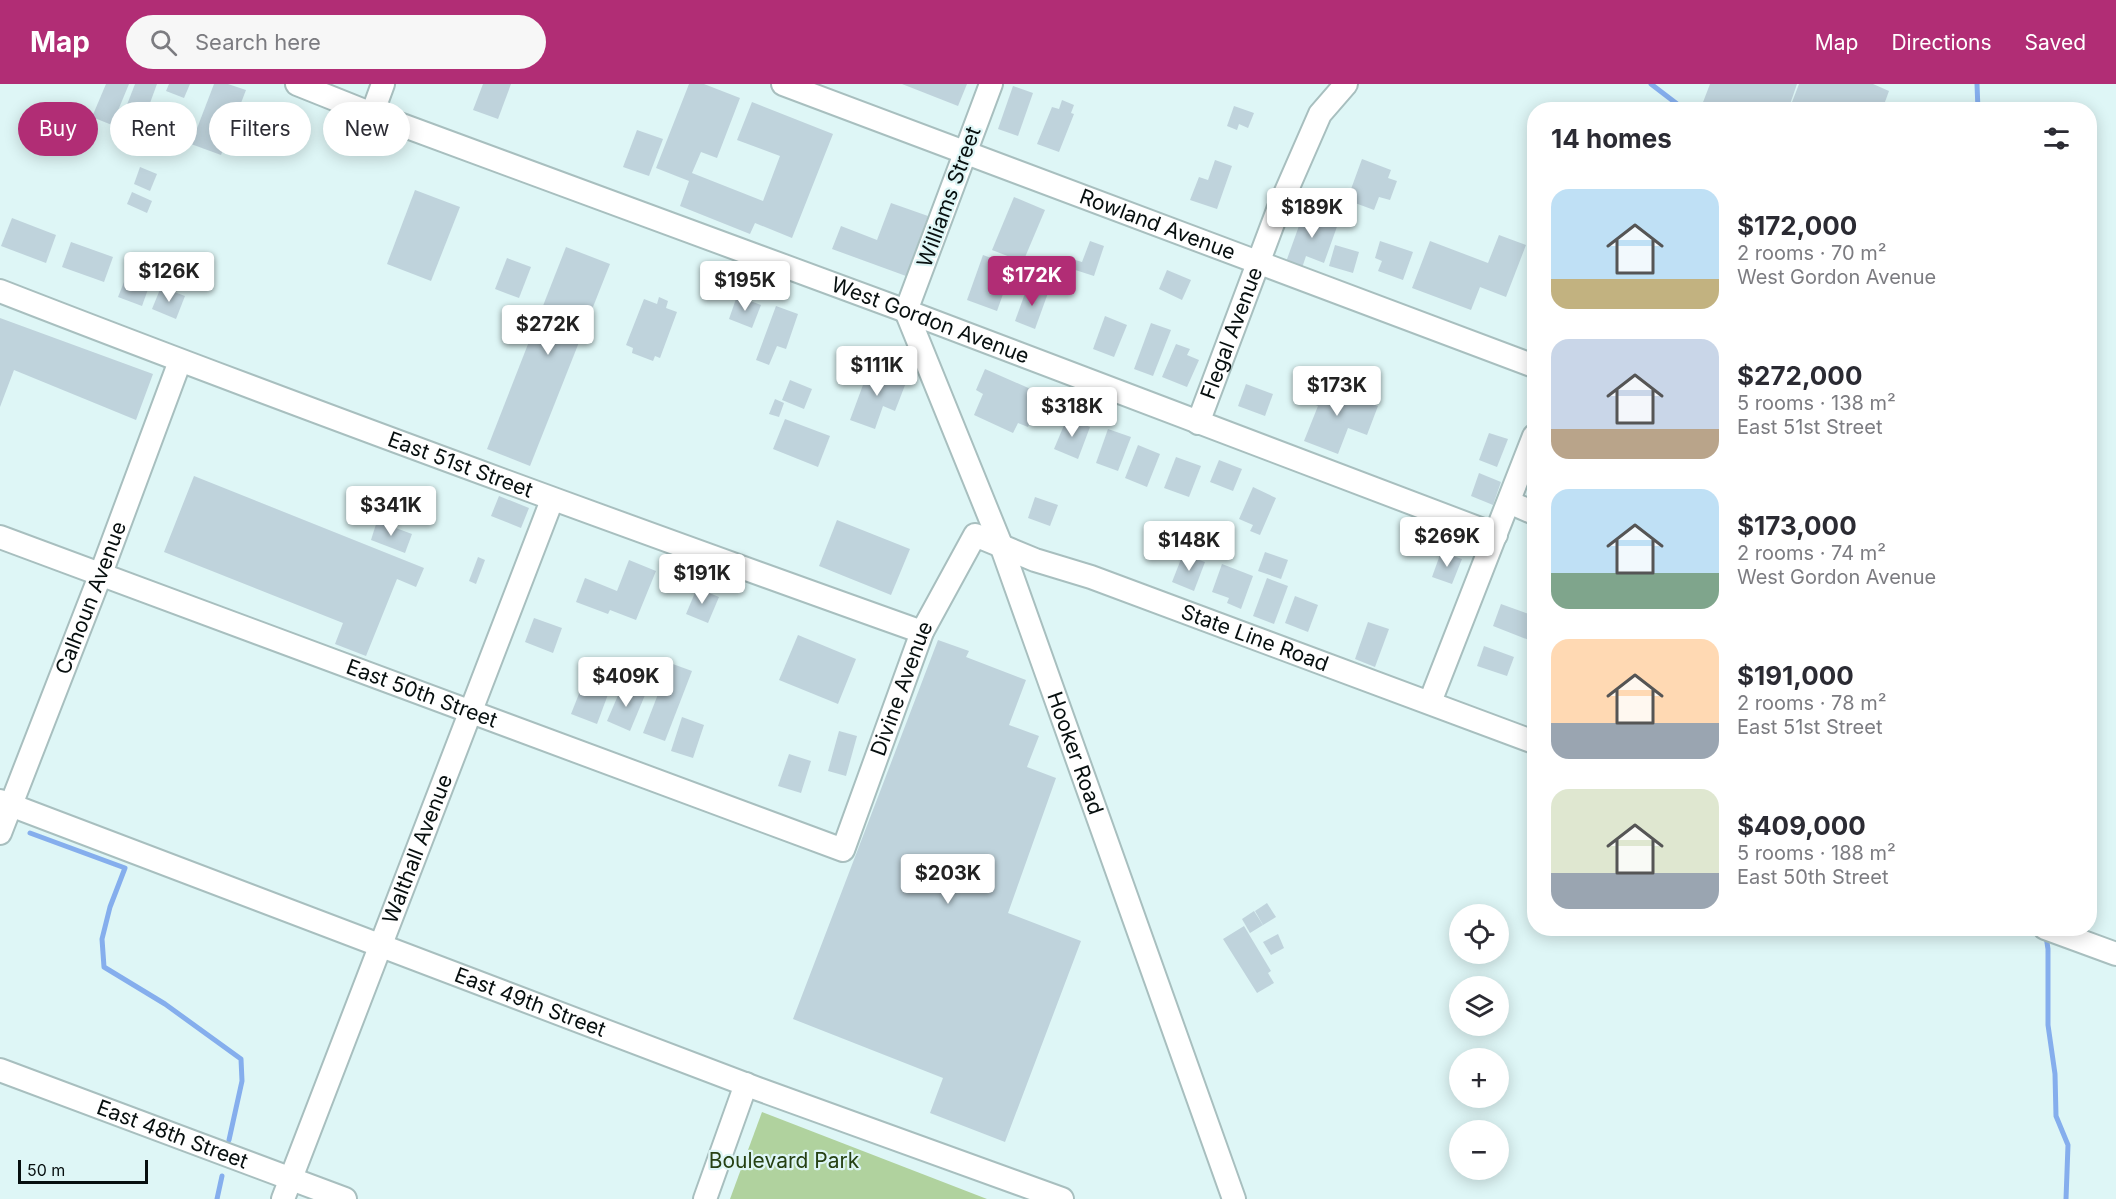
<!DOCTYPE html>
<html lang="en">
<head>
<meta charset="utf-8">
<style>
	body { margin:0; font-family:Inter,sans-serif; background:#f7f7f7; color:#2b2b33; height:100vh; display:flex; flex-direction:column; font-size:22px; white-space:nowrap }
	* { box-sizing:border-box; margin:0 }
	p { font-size:20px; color:#7c7c81 }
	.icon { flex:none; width:33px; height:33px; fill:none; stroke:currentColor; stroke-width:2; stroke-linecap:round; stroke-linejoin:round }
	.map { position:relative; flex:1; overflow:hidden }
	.side { position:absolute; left:1527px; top:18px; width:570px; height:834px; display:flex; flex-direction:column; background:#fff; border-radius:24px; box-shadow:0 3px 15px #0003 }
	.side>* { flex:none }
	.banner { position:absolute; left:18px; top:18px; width:570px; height:54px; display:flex; gap:12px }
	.tools { position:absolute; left:1449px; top:820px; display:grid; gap:12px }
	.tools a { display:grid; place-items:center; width:60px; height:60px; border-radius:50%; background:#fff; box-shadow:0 3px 15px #0003; font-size:30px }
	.scale { position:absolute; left:18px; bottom:15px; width:130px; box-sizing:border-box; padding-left:6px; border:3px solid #070f0f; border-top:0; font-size:16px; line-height:21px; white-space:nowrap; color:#070f0f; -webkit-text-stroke:4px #def6f6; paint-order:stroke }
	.price { position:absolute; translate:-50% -51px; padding:0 14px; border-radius:6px; background:#fff; color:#222; font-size:20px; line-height:39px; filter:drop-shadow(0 2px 3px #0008) }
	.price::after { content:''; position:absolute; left:50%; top:36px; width:18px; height:14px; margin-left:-9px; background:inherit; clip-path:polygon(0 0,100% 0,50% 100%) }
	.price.selected { background:#b12d75; color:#fff }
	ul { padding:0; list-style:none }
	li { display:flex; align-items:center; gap:18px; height:150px; padding:0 24px }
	li span { display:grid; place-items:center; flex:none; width:168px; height:120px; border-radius:18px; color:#555 }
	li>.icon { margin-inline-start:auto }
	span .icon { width:72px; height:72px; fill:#fffc; stroke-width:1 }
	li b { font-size:26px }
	h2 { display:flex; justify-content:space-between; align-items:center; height:72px; padding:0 24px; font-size:26px }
	.tag { padding:0 21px; border-radius:27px; background:#fff; box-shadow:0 3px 15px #0003; font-size:21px; line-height:54px }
	.tag.selected { background:#b12d75; color:#fff }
	header { display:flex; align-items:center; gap:36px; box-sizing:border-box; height:84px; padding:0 30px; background:#b12d75; color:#fff }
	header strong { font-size:28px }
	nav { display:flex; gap:33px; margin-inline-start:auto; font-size:21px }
	.search { width:420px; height:54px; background:#f7f7f7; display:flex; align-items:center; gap:15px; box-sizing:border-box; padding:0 21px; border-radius:33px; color:#7c7c81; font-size:22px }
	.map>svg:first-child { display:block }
	.green { fill:#b0d29e }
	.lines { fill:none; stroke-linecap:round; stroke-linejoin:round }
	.stream { stroke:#85aeed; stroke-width:5 }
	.building { fill:#bfd3dc }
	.minor-casing { stroke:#a8bfbf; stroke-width:26 }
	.minor { stroke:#fff; stroke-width:22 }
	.labels { text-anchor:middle; stroke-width:4.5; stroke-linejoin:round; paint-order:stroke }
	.street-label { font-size:21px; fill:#070f0f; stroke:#def6f6 }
	.park-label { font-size:21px; fill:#264113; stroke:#def6f6 }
</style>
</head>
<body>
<header>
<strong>Map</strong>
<div class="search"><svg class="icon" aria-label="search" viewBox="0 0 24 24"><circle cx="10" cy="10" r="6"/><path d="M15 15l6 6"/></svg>Search here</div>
<nav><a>Map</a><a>Directions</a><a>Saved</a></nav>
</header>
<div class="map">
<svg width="2116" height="1115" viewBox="0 0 2116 1115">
	<rect width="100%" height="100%" fill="#def6f6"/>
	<polygon class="green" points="762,1028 987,1115 730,1115"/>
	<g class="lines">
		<g class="stream">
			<polyline points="1651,0 1685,26"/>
			<polyline points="1977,0 1978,26"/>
			<polyline points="30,749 125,784 110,823 102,855 104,883 165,920 241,975 242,997 229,1056"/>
			<polyline points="2046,852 2048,865 2048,941 2055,990 2056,1032 2068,1061 2066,1115"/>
			<polyline points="217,1115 222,1092"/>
		</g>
	</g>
	<g class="building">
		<polygon points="106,0 129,0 112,41 92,33"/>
		<polygon points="135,0 157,0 136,57 116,49"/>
		<polygon points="169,0 190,0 184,14 166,7"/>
		<polygon points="214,0 228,0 246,6 221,71 191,60"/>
		<polygon points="483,0 511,0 498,35 473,26"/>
		<polygon points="689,0 704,0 740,14 717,74 701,68 692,89 763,117 780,72 737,56 752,18 833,50 792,154 755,139 750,150 680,122 689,97 656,84"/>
		<polygon points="902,0 967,0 958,22"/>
		<polygon points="1710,0 1797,0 1788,26 1700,26"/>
		<polygon points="1799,0 1873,0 1889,7 1882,26 1789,26"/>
		<polygon points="1013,2 1033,9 1018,52 998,45"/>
		<polygon points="1062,16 1074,21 1071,29 1074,30 1059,68 1037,60 1052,23 1059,25"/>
		<polygon points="1234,22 1254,29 1248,44 1239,40 1237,46 1227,42"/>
		<polygon points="637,46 663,55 649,92 623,83"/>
		<polygon points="1362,75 1391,86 1388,94 1397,97 1390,116 1379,113 1374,126 1347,116"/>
		<polygon points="1215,76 1232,82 1217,125 1190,116 1199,93 1208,96"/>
		<polygon points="140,83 157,90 150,107 134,100"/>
		<polygon points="415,106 460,123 431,197 387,180"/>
		<polygon points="132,108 152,117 147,129 127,120"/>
		<polygon points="1014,113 1045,126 1023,178 992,166"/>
		<polygon points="891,119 928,132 906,192 832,165 841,142 877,156"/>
		<polygon points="1305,125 1339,137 1324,179 1306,172 1302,184 1286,178"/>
		<polygon points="12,134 56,151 46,179 1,162"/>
		<polygon points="1499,151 1526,161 1506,213 1480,203 1471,226 1412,204 1430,157 1488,179"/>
		<polygon points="1090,157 1104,162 1094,192 1069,184 1072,175 1082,178"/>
		<polygon points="1380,157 1413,168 1403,196 1378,187 1382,177 1375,174"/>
		<polygon points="71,158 113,173 104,198 62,183"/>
		<polygon points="1335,161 1359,168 1353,189 1329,182"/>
		<polygon points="566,163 610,180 530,382 487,365"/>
		<polygon points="983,171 1013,182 997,227 967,216"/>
		<polygon points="507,174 531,183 519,214 495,205"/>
		<polygon points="1167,186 1191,196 1182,216 1159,205"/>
		<polygon points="128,188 151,197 142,222 118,213"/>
		<polygon points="1028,201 1048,209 1035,245 1015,237"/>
		<polygon points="161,203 185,212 176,235 152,225"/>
		<polygon points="737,212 761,221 752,244 729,235"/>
		<polygon points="659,213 668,217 666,224 677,228 660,274 655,272 653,277 632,269 633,264 626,261 644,215 657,220"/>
		<polygon points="776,222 798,230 786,265 777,262 769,281 756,276"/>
		<polygon points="1105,232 1127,241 1114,273 1093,265"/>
		<polygon points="0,234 153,290 136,336 14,286 0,323"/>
		<polygon points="1151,239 1171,246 1153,292 1134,285"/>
		<polygon points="1176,260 1190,265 1187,271 1199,276 1187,303 1162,293"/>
		<polygon points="870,282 907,296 895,327 883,322 875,345 850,336"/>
		<polygon points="985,285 1042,310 1028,343 1018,339 1013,349 974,331 983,310 976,306"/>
		<polygon points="790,296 812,305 804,325 782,316"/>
		<polygon points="1314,296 1378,322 1367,351 1348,344 1338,370 1304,357 1318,322 1306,317"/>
		<polygon points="1246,300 1273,310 1265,332 1238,322"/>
		<polygon points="775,315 784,319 779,333 769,330"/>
		<polygon points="1067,334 1090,343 1078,375 1054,365"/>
		<polygon points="785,335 830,352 818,383 773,365"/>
		<polygon points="1108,345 1131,353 1118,387 1096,379"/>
		<polygon points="1489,349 1508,355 1497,383 1479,376"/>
		<polygon points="1138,361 1160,370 1147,403 1125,394"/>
		<polygon points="2090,370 2095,371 2090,393"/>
		<polygon points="1176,373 1201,382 1189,413 1164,404"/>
		<polygon points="1219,376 1242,385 1233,407 1210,398"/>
		<polygon points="1479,389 1501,398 1493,421 1471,412"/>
		<polygon points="194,392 424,484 416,503 397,495 366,572 335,560 343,539 164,468"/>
		<polygon points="1253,403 1276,414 1260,451 1250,447 1253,441 1239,435"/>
		<polygon points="499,412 529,424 521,444 491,432"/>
		<polygon points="1035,413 1058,421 1050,442 1028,434"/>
		<polygon points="837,436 910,465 891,511 819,482"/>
		<polygon points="377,437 412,450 405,469 371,456"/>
		<polygon points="1265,468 1288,476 1281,495 1258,487"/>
		<polygon points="1441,468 1462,475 1452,500 1432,493"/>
		<polygon points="1183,470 1205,478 1194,507 1172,498"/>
		<polygon points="478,473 485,476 476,500 469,497"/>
		<polygon points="629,476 656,487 636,536 610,526 608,530 576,518 585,494 617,507"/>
		<polygon points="1222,480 1253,492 1241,525 1227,519 1229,514 1212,508"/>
		<polygon points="1267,494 1288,502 1274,540 1253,532"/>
		<polygon points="697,504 719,513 708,539 686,530"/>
		<polygon points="1295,512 1318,521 1308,548 1285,539"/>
		<polygon points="1501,520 1534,532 1534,558 1493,542"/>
		<polygon points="534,534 562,544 553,569 525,558"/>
		<polygon points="1368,538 1389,545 1375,583 1355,575"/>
		<polygon points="798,551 856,575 838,620 779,596"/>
		<polygon points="938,556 969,567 966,573 1026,596 1009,641 1039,652 1027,683 1056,694 1008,829 1081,857 1005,1058 930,1029 943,994 793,935"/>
		<polygon points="1484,562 1514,573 1507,592 1477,582"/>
		<polygon points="1534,567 1534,589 1527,586"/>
		<polygon points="670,579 692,587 665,657 643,649"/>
		<polygon points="588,587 613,597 597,640 571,630"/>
		<polygon points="622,602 645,611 630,647 607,637"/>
		<polygon points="682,633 704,641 693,674 671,667"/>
		<polygon points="839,647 857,652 846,692 828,687"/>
		<polygon points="789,670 811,677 801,709 778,702"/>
		<polygon points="1267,819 1276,833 1263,841 1255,827"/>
		<polygon points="1254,827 1263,841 1250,849 1242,835"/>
		<polygon points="1244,842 1271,887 1268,889 1274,899 1257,909 1223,855"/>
		<polygon points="1278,850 1284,864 1271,871 1263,858"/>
	</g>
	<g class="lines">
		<defs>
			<g id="minor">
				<path id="s1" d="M297 0 372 30 906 227 1496 451"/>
				<path id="s2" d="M783 0 1534 282"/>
				<path id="s3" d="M991 0 906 227 1001 461 1234 1115"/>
				<polyline points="372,30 383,0"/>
				<path id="s4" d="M0 207C306 326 614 438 922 548"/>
				<path id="s5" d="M1198 339 1278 126 1320 30 1346 0"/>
				<polyline points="1509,418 1534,429"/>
				<path id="s6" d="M0 453 843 766 922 548 975 451 1035 476 1091 493 1534 658"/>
				<polyline points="1430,618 1534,352"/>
				<path id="s7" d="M0 717 758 1005 1062 1115"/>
				<path id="s8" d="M0 749 100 492 180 277"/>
				<polyline points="2045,844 2116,870"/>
				<path id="s9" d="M0 986 345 1115"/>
				<path id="s10" d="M283 1115 552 416"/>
				<polyline points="705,1115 746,1000"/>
			</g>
		</defs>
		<use href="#minor" class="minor-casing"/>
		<use href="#minor" class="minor"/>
	</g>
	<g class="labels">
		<g class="street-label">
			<text transform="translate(949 113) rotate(-70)" y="7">Williams Street</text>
			<text dy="7" stroke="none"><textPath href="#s2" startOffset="400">Rowland Avenue</textPath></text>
			<text dy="7" stroke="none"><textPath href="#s1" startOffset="676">West Gordon Avenue</textPath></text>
			<text dy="7" stroke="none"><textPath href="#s5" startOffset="96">Flegal Avenue</textPath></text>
			<text dy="7" stroke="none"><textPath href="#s4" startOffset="492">East 51st Street</textPath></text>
			<text dy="7" stroke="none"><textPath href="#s8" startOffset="252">Calhoun Avenue</textPath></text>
			<text dy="7" stroke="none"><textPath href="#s6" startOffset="1540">State Line Road</textPath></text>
			<text dy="7" stroke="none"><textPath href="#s6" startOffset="1071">Divine Avenue</textPath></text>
			<text dy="7" stroke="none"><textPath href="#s6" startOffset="450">East 50th Street</textPath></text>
			<text dy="7" stroke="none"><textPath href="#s3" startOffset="716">Hooker Road</textPath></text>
			<text dy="7" stroke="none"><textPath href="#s10" startOffset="375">Walthall Avenue</textPath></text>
			<text dy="7" stroke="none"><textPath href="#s7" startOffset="567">East 49th Street</textPath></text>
			<text dy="7" stroke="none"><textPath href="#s9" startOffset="184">East 48th Street</textPath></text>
		</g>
		<g class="park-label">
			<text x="784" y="1084">Boulevard Park</text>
		</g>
	</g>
</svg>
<div class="tools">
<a><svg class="icon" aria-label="locate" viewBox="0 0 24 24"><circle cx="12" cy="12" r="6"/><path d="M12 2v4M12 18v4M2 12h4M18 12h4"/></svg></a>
<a><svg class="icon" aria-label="layers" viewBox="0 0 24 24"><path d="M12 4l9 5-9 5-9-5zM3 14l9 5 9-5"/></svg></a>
<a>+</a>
<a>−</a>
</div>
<div class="scale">50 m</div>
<b class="price" style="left:1312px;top:155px">$189K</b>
<b class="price" style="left:169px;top:219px">$126K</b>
<b class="price selected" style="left:1032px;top:223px">$172K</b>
<b class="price" style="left:745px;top:228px">$195K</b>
<b class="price" style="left:548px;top:272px">$272K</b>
<b class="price" style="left:877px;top:313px">$111K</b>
<b class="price" style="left:1337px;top:333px">$173K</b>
<b class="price" style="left:1072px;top:354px">$318K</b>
<b class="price" style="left:391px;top:453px">$341K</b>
<b class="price" style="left:1447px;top:484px">$269K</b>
<b class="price" style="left:1189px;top:488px">$148K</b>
<b class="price" style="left:702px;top:521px">$191K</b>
<b class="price" style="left:626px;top:624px">$409K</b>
<b class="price" style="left:948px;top:821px">$203K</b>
<div class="banner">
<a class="tag selected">Buy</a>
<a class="tag">Rent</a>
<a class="tag">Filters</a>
<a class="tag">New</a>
</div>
<section class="side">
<h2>14 homes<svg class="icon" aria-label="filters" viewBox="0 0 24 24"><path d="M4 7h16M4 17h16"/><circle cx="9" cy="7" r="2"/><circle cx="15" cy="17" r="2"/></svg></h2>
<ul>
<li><span style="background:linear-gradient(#bfe0f5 75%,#c2b280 0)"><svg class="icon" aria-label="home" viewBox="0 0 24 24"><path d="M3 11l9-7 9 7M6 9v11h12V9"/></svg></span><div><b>$172,000</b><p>2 rooms · 70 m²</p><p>West Gordon Avenue</p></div></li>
<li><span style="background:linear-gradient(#c9d6e8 75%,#b9a48a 0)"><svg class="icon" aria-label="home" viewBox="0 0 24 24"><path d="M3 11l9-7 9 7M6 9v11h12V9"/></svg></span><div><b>$272,000</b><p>5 rooms · 138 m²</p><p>East 51st Street</p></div></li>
<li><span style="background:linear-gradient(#bfe0f5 70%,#7fa58c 0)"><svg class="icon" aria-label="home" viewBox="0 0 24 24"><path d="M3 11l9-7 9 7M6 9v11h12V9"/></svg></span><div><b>$173,000</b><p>2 rooms · 74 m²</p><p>West Gordon Avenue</p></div></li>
<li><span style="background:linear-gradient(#ffd9b3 70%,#9aa5b1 0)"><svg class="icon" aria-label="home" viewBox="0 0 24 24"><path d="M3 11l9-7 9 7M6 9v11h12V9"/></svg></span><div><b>$191,000</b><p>2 rooms · 78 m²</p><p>East 51st Street</p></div></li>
<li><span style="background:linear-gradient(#dfe7d0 70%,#9aa5b1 0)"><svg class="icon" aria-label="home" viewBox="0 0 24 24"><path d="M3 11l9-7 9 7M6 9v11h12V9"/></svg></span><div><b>$409,000</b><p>5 rooms · 188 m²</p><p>East 50th Street</p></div></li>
</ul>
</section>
</div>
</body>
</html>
